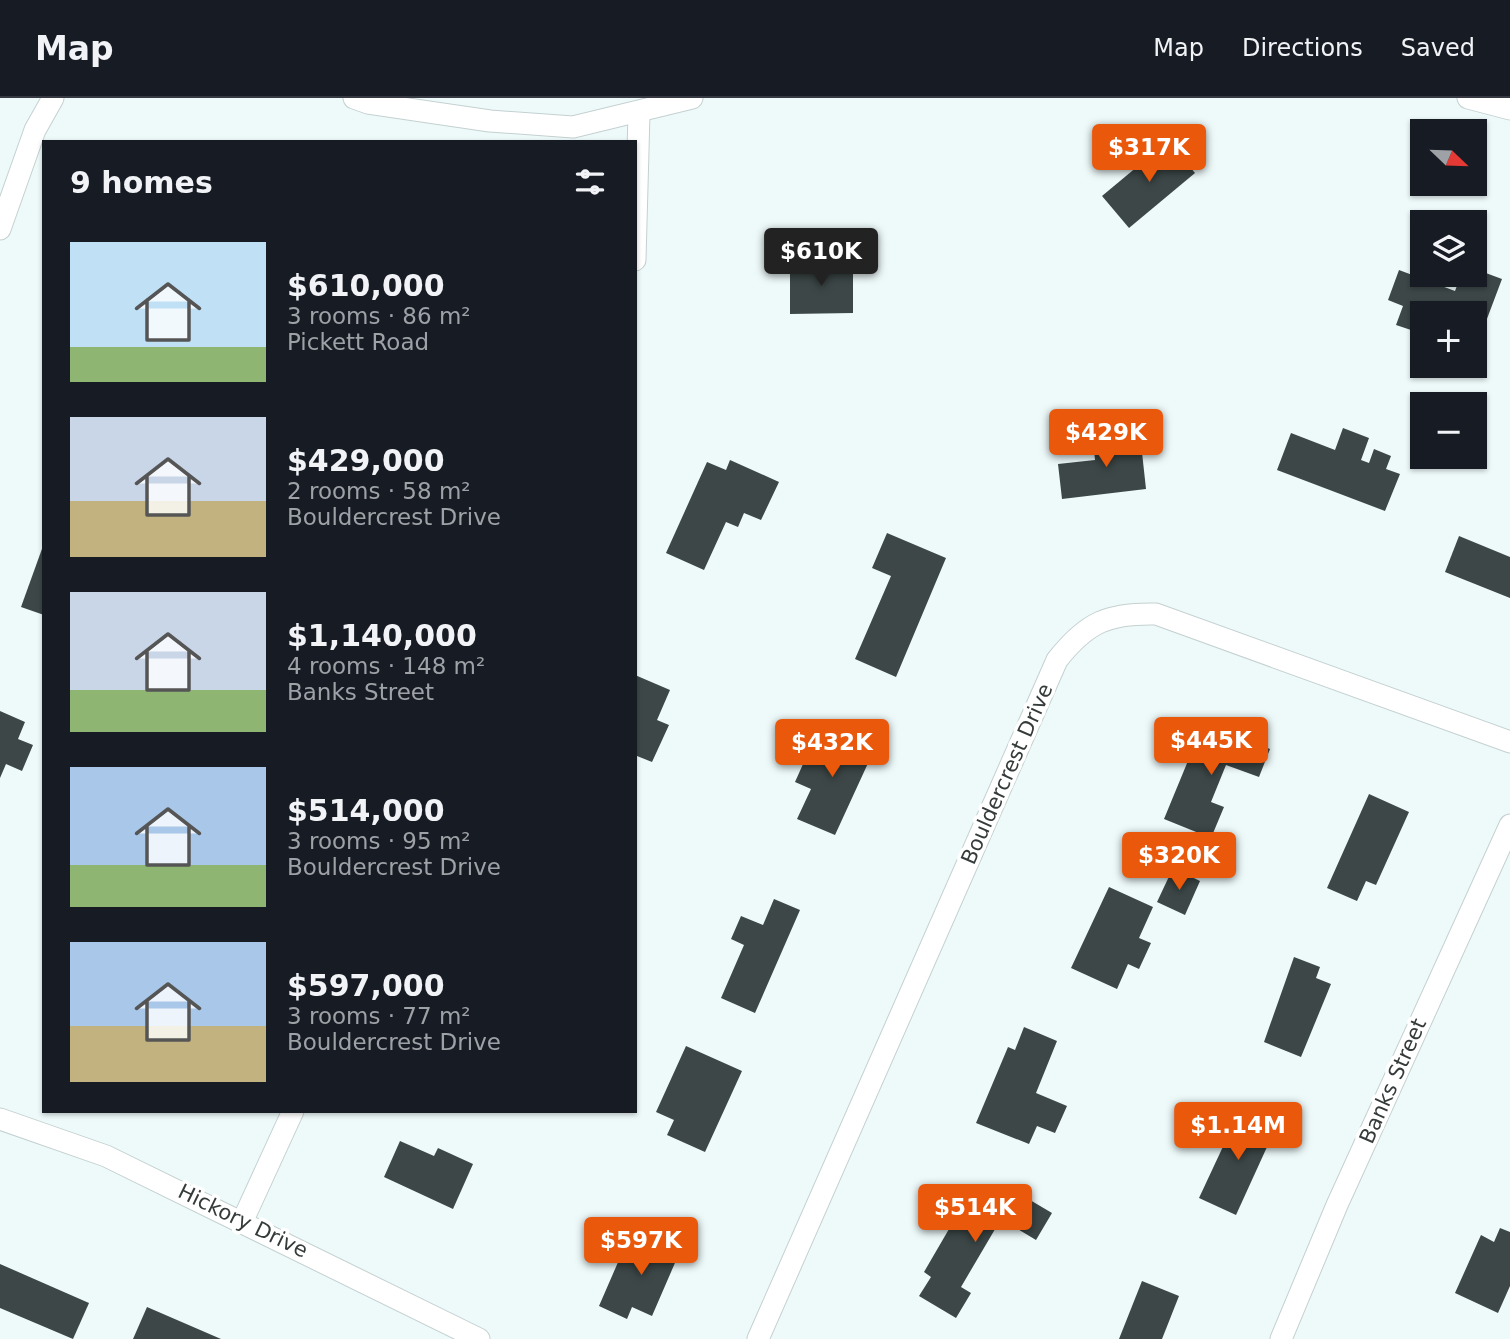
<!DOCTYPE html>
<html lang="en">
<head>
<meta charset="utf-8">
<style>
	body { margin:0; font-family:"DejaVu Sans",sans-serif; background:#20242c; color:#f1f3f6; height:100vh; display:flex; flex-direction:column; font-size:26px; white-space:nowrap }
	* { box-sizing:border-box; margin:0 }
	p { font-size:23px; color:#9ea1a6 }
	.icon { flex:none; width:38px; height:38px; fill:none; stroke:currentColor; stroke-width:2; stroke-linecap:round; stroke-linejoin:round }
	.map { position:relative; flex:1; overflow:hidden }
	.details { position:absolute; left:42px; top:42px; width:595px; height:973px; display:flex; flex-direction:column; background:#171b24; border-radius:0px; box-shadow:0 2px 5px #0004 }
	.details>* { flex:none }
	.needle { width:46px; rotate:113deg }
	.buttons { position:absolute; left:1410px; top:21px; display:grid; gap:14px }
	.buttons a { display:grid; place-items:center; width:77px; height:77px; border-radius:0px; background:#171b24; box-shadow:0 2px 5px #0004; font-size:35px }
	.price { position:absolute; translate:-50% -60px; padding:0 16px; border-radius:7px; background:#ea580c; color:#fff; font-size:23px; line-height:46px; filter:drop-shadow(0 2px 4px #0008) }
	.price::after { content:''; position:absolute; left:50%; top:42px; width:21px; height:16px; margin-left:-10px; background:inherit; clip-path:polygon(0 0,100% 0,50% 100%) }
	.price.selected { background:#222; color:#fff }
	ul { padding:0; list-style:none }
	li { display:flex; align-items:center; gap:21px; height:175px; padding:0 28px }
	li span { display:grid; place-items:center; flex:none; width:196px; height:140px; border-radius:0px; color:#555 }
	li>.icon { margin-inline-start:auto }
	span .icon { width:84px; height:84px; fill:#fffc; stroke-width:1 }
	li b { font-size:30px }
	h2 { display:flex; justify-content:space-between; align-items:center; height:84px; padding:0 28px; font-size:30px }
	header { display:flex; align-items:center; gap:42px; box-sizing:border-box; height:98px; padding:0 35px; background:#171b24; border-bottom:2px solid #363941 }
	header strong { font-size:33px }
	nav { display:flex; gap:38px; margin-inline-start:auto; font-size:24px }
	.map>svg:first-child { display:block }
	.building { fill:#3d4747 }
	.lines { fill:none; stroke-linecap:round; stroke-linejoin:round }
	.minor-casing { stroke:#c4d1d0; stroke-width:23 }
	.minor { stroke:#fff; stroke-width:21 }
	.labels { text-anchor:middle; stroke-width:7; stroke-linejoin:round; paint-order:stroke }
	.street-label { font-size:21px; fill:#353a3a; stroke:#fff }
</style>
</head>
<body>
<header>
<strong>Map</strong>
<nav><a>Map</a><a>Directions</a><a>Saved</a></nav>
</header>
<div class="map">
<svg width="1510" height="1241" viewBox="0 0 1510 1241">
	<rect width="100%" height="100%" fill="#eefafa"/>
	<g class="building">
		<polygon points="1168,43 1195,75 1129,130 1102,98"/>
		<polygon points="790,164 853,164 853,215 790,216"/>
		<polygon points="1475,171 1502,181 1482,234 1475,232 1475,215 1423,215 1423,236 1396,227 1403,208 1388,202 1399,172 1455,193 1461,177 1475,177"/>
		<polygon points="1343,330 1369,340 1361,362 1369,365 1374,351 1391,358 1386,371 1400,376 1385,413 1277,372 1291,335 1335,352"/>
		<polygon points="1140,336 1146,391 1062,401 1058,366 1095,362 1093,341"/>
		<polygon points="730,362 779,384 761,422 744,415 738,429 726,424 704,472 666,455 707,364 726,372"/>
		<polygon points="887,435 946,460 896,579 855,561 891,478 872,470"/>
		<polygon points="1459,438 1510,459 1510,500 1445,474"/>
		<polygon points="43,448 44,448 44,517 21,509"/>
		<polygon points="635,577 670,592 657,622 669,627 652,664 637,658 635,663"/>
		<polygon points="0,613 25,624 18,641 33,647 22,673 6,666 0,680"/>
		<polygon points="1204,624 1270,651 1259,679 1226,667 1211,704 1224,709 1211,740 1164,721"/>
		<polygon points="835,632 875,650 835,737 797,721 811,691 795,684 816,637 830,643"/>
		<polygon points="1369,696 1409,714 1376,787 1366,783 1357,803 1327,790"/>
		<polygon points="1173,770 1200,783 1185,817 1157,804"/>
		<polygon points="1109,789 1153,809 1139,840 1151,845 1139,871 1128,866 1117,891 1071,870"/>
		<polygon points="774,801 800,812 755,915 721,900 744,847 731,841 741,818 763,827"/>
		<polygon points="1294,859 1320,869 1316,880 1331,886 1301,959 1264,944"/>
		<polygon points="1024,929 1057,943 1036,995 1067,1008 1055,1035 1037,1028 1029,1046 976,1025 1008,949 1015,952"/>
		<polygon points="686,948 742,973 705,1054 667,1037 674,1022 656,1014"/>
		<polygon points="1241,1010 1277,1027 1236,1117 1199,1100"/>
		<polygon points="400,1043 434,1058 438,1050 473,1066 453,1111 384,1079"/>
		<polygon points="974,1088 1005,1106 1013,1092 1052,1115 1036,1142 1001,1121 961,1189 971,1195 956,1220 919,1198 931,1179 924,1174"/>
		<polygon points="1500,1130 1510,1134 1510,1188 1498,1215 1455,1195 1481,1137 1494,1144"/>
		<polygon points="642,1134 681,1151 652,1218 632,1209 627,1221 599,1208 622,1155 630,1159"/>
		<polygon points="0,1166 89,1205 73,1241 0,1210"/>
		<polygon points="1142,1183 1179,1198 1162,1241 1119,1241"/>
		<polygon points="147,1209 221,1241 133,1241"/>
	</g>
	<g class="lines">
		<defs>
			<g id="minor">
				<polyline points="354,0 368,5 490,23 573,29 692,0"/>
				<polyline points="1468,0 1510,11"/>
				<polyline points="0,131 35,32 53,0"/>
				<polyline points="635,162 639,16"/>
				<polyline points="0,1021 106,1058 479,1241"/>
				<polyline points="243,1122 293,1013"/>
				<path d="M758 1241 1057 562C1087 524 1108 515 1156 516L1510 644"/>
				<polyline points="1281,1241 1337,1107 1510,727"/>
			</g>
		</defs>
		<use href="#minor" class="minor-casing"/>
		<use href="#minor" class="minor"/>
	</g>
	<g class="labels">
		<g class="street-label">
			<text transform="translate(1007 676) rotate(-66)" y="7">Bouldercrest Drive</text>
			<text transform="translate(1393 983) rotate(-66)" y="7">Banks Street</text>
			<text transform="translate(243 1123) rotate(26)" y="7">Hickory Drive</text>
		</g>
	</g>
</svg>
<div class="buttons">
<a><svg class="needle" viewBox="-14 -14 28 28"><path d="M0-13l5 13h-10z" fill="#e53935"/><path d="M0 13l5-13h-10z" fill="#9ea1a6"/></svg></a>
<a><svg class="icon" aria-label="layers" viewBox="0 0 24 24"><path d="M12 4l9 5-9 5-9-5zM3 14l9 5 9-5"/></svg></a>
<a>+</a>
<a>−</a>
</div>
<b class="price" style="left:1149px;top:86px">$317K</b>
<b class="price selected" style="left:821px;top:190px">$610K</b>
<b class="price" style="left:1106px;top:371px">$429K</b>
<b class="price" style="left:1211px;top:679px">$445K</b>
<b class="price" style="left:832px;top:681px">$432K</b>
<b class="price" style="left:1179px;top:794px">$320K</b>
<b class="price" style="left:1238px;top:1064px">$1.14M</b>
<b class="price" style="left:975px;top:1146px">$514K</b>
<b class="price" style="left:641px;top:1179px">$597K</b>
<section class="details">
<h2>9 homes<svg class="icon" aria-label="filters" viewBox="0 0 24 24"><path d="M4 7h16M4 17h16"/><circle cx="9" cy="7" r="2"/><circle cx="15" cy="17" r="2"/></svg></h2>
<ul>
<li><span style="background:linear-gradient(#bfe0f5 75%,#8fb573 0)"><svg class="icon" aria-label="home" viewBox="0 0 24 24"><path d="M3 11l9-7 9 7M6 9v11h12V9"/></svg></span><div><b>$610,000</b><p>3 rooms · 86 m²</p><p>Pickett Road</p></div></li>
<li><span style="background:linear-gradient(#c9d6e8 60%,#c2b280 0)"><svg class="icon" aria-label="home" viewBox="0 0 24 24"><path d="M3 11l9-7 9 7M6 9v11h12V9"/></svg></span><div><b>$429,000</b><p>2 rooms · 58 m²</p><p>Bouldercrest Drive</p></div></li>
<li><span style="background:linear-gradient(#c9d6e8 70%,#8fb573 0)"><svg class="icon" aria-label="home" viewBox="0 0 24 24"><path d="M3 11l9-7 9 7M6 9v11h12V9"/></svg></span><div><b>$1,140,000</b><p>4 rooms · 148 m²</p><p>Banks Street</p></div></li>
<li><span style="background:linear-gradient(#a9c7e8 70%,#8fb573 0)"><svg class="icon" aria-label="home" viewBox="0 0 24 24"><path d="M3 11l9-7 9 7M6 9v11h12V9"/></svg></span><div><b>$514,000</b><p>3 rooms · 95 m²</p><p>Bouldercrest Drive</p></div></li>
<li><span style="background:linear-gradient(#a9c7e8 60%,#c2b280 0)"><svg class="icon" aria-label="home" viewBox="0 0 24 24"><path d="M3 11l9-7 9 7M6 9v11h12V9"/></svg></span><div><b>$597,000</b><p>3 rooms · 77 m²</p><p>Bouldercrest Drive</p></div></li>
</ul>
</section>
</div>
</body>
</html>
